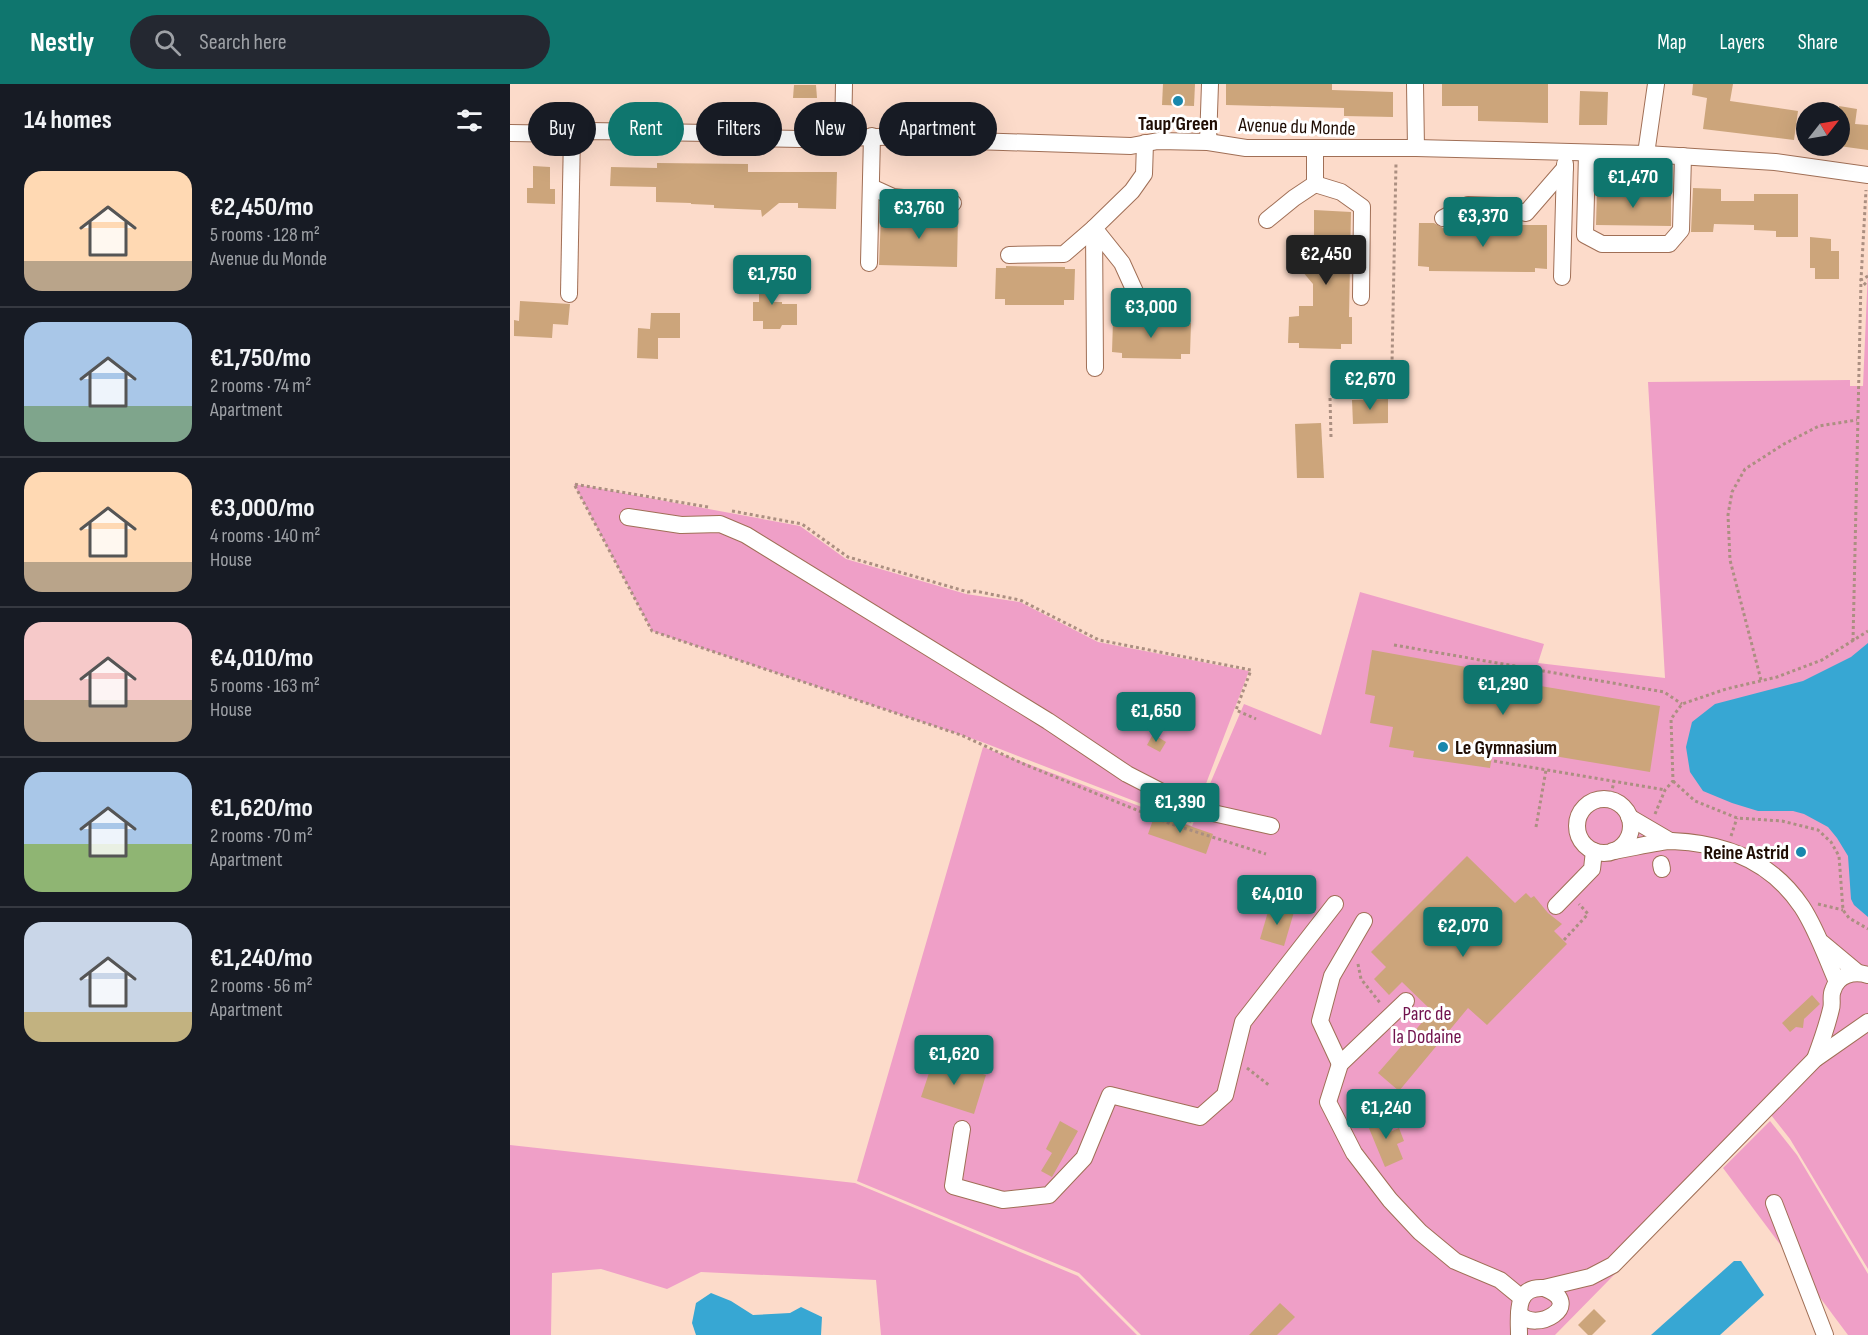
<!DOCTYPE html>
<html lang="en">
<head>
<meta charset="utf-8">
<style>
	body { margin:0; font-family:"Sofia Sans Condensed",sans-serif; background:#242831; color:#f1f3f6; height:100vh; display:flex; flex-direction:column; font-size:22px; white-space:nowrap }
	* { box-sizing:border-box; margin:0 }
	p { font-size:20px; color:#9ea1a6 }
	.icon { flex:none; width:33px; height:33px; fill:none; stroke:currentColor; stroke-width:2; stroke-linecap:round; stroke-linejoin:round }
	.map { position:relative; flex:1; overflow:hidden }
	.panel { display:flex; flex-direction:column; background:#171b24; width:510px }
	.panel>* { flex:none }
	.top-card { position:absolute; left:18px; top:18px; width:570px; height:54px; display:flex; gap:12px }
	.needle { width:39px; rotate:59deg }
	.buttons { position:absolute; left:1286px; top:18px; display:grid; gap:12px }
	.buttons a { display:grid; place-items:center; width:54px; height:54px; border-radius:50%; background:#171b24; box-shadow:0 6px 24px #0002; font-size:30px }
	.price { position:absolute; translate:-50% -51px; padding:0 14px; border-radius:6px; background:#0f766e; color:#fff; font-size:20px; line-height:39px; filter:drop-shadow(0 2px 3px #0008) }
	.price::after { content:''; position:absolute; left:50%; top:36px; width:18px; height:14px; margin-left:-9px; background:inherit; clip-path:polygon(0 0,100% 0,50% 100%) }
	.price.on { background:#222; color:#fff }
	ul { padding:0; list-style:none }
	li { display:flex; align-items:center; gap:18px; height:150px; padding:0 24px }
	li+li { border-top:2px solid #363941 }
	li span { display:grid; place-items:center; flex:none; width:168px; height:120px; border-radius:18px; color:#555 }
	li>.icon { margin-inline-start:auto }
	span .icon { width:72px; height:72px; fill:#fffc; stroke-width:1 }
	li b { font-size:26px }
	h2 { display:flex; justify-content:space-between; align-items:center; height:72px; padding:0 24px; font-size:26px }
	.chip { padding:0 21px; border-radius:27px; background:#171b24; box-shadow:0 6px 24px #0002; font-size:21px; line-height:54px }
	.chip.on { background:#0f766e; color:#fff }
	header { display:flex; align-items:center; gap:36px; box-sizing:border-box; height:84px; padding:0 30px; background:#0f766e; color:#fff }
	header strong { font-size:28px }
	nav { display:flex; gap:33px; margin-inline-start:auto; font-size:21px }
	.search { width:420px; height:54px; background:#242831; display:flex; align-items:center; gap:15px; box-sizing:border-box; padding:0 21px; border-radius:33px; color:#9ea1a6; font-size:22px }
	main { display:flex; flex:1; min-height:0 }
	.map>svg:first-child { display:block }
	.green { fill:#ef9fc7 }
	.water { fill:#37a7d3 }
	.building { fill:#cca57b }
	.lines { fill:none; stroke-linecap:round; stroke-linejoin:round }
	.minor-casing { stroke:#a06f56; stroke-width:18 }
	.path { stroke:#ab8f81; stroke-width:3; stroke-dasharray:3 3; stroke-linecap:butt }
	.minor { stroke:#fff; stroke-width:16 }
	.poi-dot { fill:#1887ad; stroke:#fff; stroke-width:2 }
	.labels { text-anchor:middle; stroke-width:6; stroke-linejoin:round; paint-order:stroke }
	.poi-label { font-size:20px; font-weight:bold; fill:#1f0d04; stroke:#fff }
	.street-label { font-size:20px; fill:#1f0d04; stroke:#fff }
	.park-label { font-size:20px; fill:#71124d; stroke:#fff }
</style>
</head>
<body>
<header>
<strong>Nestly</strong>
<div class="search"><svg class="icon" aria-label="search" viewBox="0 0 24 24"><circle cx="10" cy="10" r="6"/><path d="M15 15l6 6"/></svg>Search here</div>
<nav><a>Map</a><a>Layers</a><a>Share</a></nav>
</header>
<main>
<section class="panel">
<h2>14 homes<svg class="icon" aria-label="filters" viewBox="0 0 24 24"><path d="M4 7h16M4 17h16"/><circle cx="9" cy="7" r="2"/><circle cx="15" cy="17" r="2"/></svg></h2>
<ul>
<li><span style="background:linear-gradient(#ffd9b3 75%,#b9a48a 0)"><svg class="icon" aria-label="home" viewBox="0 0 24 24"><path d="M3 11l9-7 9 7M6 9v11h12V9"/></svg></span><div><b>€2,450/mo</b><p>5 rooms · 128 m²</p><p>Avenue du Monde</p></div></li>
<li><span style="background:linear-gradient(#a9c7e8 70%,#7fa58c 0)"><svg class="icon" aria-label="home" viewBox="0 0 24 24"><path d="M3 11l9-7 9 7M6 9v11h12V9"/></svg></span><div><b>€1,750/mo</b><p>2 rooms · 74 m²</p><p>Apartment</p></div></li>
<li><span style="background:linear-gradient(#ffd9b3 75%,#b9a48a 0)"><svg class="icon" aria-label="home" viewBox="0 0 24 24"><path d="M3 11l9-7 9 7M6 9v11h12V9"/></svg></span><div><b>€3,000/mo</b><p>4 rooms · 140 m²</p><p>House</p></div></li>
<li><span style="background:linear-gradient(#f6c9c9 65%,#b9a48a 0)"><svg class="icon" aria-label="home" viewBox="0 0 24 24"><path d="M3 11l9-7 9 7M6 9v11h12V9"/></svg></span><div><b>€4,010/mo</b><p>5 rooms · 163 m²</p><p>House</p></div></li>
<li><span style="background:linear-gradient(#a9c7e8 60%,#8fb573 0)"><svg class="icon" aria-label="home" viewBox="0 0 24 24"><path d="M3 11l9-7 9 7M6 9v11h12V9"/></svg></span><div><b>€1,620/mo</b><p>2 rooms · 70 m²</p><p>Apartment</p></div></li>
<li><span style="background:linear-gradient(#c9d6e8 75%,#c2b280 0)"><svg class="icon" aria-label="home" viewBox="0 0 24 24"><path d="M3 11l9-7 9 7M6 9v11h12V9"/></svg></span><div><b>€1,240/mo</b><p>2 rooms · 56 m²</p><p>Apartment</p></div></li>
</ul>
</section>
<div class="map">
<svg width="1358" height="1251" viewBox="0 0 1358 1251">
	<rect width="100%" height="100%" fill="#fcdbca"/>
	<g class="green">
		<polygon points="1358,185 1358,1185 1280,1055 1261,1031 1045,1251 631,1251 569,1189 347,1097 473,663 682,742 734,620 811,651 850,508 1034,560 1028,579 1155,594 1138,298 1340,296 1340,302 1353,302"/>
		<polygon points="64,400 290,442 336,475 456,510 510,518 588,558 739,587 681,739 472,658 142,547"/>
		<polygon points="1260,1037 1287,1071 1358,1190 1358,1251 1338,1251 1213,1084"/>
		<polygon points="0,1061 345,1099 568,1192 627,1251 371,1251 366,1196 191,1188 157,1205 91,1185 42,1189 41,1251 0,1251"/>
	</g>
	<g class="water">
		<polygon points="1358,559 1358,833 1344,821 1341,815 1338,772 1327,754 1318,743 1294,730 1283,727 1248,727 1222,719 1193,707 1180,688 1176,663 1182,638 1205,620 1293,597 1341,573"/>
		<polygon points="1224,1177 1231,1177 1254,1211 1210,1251 1141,1251"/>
		<polygon points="201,1209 221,1217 243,1231 280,1229 291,1223 312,1233 311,1251 186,1251 182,1239 186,1219"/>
	</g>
	<g class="building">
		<polygon points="653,0 685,0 684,22 652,21"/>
		<polygon points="716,0 822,0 822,6 883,8 883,33 834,32 834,24 716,21"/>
		<polygon points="932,0 1038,0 1038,39 968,37 968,22 932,22"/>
		<polygon points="1183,0 1223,0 1220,17 1288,27 1284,56 1193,45 1197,14 1182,11"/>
		<polygon points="284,1 306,1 307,14 283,14"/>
		<polygon points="1070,7 1098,8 1097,41 1069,41"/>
		<polygon points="1329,22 1347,25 1345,40 1358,41 1358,66 1329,62"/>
		<polygon points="147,79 238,80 238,88 327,88 326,125 288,124 288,119 269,119 252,133 251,126 204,124 204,121 181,120 181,119 146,118 146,103 100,102 101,83 147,84"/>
		<polygon points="23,82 40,83 40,105 45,105 45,120 17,119 17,104 23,104"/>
		<polygon points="1183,104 1211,105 1211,117 1244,117 1244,110 1288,110 1288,153 1266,153 1266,147 1244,146 1244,141 1204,140 1203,148 1181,148"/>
		<polygon points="1087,106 1161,109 1161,142 1086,141"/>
		<polygon points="804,126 841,128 839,233 842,233 842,260 831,260 831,265 789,264 789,259 778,259 779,233 789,232 789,222 803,222 803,200 792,187 790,179 795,167 804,160"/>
		<polygon points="380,129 438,130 438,132 448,132 447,183 369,181 371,131 379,131"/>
		<polygon points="909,139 924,139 933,144 942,141 1037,141 1037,185 1025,184 1025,188 919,187 919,183 908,182"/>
		<polygon points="1300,153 1321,155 1321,167 1329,167 1329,195 1305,195 1305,184 1300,184"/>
		<polygon points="496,182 555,183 555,185 565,185 564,216 554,216 554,221 495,221 495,215 485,215 486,184 496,184"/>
		<polygon points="249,189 264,189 264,218 272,218 272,220 287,220 287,241 272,241 270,245 253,245 253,237 243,237 243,218 249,218"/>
		<polygon points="10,217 60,220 58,241 43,240 42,254 4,252 4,236 9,237"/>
		<polygon points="141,229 170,229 170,254 148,254 148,275 127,274 128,244 140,245"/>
		<polygon points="612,235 671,237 671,238 681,239 680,270 671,270 671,275 612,274 612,269 602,268 603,237 612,237"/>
		<polygon points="878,315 878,339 843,340 842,316"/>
		<polygon points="811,339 814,394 787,394 785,340"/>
		<polygon points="862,566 984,588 983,594 1150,622 1140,688 984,662 980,684 903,673 904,667 879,663 883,643 860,639 865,612 855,610"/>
		<polygon points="643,650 656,658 650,668 637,661"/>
		<polygon points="645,730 703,750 696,770 638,750"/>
		<polygon points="957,772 1005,819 1016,809 1021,814 1024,812 1038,829 1052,840 1044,847 1057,860 977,941 958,924 889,1007 868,989 922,927 892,898 879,911 864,895 876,883 861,868"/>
		<polygon points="760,821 784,828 774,862 750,855"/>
		<polygon points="1302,911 1310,920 1294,935 1293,944 1286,943 1280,948 1272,939"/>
		<polygon points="424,974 476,991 464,1030 411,1013"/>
		<polygon points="870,1031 874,1040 878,1038 882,1047 889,1044 894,1057 887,1060 893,1075 875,1083 856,1037"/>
		<polygon points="550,1037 568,1047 542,1093 531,1087 542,1069 536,1065"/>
		<polygon points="770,1219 785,1233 767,1251 739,1251"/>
		<polygon points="1084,1225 1096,1237 1082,1251 1078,1251 1068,1241"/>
	</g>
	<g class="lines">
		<defs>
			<g id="minor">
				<polyline points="905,0 906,64"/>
				<polyline points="0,49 62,50 80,47 199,49 242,54 290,55 405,52 433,56 621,62 648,57 698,58 736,64 906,64 1136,70 1265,78 1358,91"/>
				<polyline points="333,54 334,0"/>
				<polyline points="698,58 700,0"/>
				<polyline points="1077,69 1075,151 1092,160 1159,160 1171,146 1173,72"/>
				<polyline points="1136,70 1146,0"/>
				<polyline points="805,100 831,108 852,123 851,213"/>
				<polyline points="361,103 383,113 443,119"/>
				<polyline points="933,134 958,121 987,122 1016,129 1055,84"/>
				<polyline points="757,136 784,114 805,100 805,65"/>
				<polyline points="499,171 554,170 584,144 612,179 632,223 671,223"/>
				<polyline points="359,179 362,52"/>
				<polyline points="1052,193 1055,80"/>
				<polyline points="59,210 62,50"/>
				<polyline points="585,284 584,144 622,107 634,90 635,59"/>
				<polyline points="118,433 171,441 210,440 236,451 538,637 617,690 685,725 761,742"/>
				<circle cx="1094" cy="742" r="27"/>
				<polyline points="1119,733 1160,757"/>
				<path d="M1103 767C1118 765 1149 757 1162 757 1215 759 1262 778 1292 823 1307 846 1316 873 1327 898"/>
				<polyline points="1151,780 1152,785"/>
				<polyline points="1046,822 1082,785 1084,767"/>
				<polyline points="1312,859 1348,889"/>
				<polyline points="896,917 830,980 818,1018 844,1069 880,1116 910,1148 945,1177 990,1196 1012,1214"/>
				<path d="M1305 975C1311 959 1317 942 1321 925 1323 919 1320 912 1323 906 1328 890 1344 887 1358 891"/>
				<polyline points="830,980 810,937 822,892 854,837"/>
				<polyline points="452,1045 443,1102 493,1116 539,1111 574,1074 600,1011 690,1033 715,1011 733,938 825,820"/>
				<polyline points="1264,1119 1315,1251"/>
				<path d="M1009 1229C1025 1251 1077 1220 1034 1204"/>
				<path d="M1009 1251C1009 1231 1004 1202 1034 1204L1080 1193 1103 1181 1305 975 1358 938"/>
			</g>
		</defs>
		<use href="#minor" class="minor-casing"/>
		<g class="path">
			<polyline points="1358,192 1351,196 1358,203"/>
			<polyline points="821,353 820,313 829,300 851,298 870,294 882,279 886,79"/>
			<polyline points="198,423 64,400 142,547 451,651 516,681 661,740 756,770"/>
			<polyline points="222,427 292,440 338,473 458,508 465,507 510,516 589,556 741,586 726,626 746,635"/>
			<polyline points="1343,557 1351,196 1356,106"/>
			<polyline points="884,561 1154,608 1172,620"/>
			<polyline points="1251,596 1220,476 1218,431 1222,408 1235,385 1274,360 1309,342 1347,336"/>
			<polyline points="984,677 1155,706"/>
			<polyline points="1163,697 1185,717 1227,734 1272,737 1308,746 1321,758 1329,772 1333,826 1339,834 1358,845"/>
			<polyline points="1100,716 1104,697"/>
			<polyline points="1145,730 1155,706 1163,697 1161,635 1172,620 1216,605 1267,593 1312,576 1358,547"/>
			<polyline points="1026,743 1036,686"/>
			<polyline points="1221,752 1227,734"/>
			<polyline points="1308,820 1333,826"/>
			<polyline points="1054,856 1078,830 1069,820"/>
			<polyline points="848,880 851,895 871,920"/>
			<polyline points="737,984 760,1002"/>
		</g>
		<use href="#minor" class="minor"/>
	</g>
	<g class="poi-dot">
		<circle cx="668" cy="17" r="6"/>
		<circle cx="933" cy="663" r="6"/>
		<circle cx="1291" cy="768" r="6"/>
	</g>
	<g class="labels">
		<g class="poi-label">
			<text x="668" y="46">Taup’Green</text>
			<text x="945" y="670" text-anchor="start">Le Gymnasium</text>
			<text x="1279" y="775" text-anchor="end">Reine Astrid</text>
		</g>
		<g class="street-label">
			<text transform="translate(787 42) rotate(2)" y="7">Avenue du Monde</text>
		</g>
		<g class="park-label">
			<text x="917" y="936">Parc de<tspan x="917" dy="23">la Dodaine</tspan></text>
		</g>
	</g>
</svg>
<div class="buttons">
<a><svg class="needle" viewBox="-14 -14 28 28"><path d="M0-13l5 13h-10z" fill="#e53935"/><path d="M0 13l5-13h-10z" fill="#9ea1a6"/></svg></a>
</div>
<b class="price" style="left:1123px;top:125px">€1,470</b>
<b class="price" style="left:409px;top:156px">€3,760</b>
<b class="price" style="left:973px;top:164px">€3,370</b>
<b class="price on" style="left:816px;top:202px">€2,450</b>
<b class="price" style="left:262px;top:222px">€1,750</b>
<b class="price" style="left:641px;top:255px">€3,000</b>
<b class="price" style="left:860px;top:327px">€2,670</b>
<b class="price" style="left:993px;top:632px">€1,290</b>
<b class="price" style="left:646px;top:659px">€1,650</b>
<b class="price" style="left:670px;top:750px">€1,390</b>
<b class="price" style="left:767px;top:842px">€4,010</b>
<b class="price" style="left:953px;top:874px">€2,070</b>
<b class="price" style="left:444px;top:1002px">€1,620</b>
<b class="price" style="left:876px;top:1056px">€1,240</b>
<div class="top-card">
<a class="chip">Buy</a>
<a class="chip on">Rent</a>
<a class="chip">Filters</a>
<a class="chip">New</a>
<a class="chip">Apartment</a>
</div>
</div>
</main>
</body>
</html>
